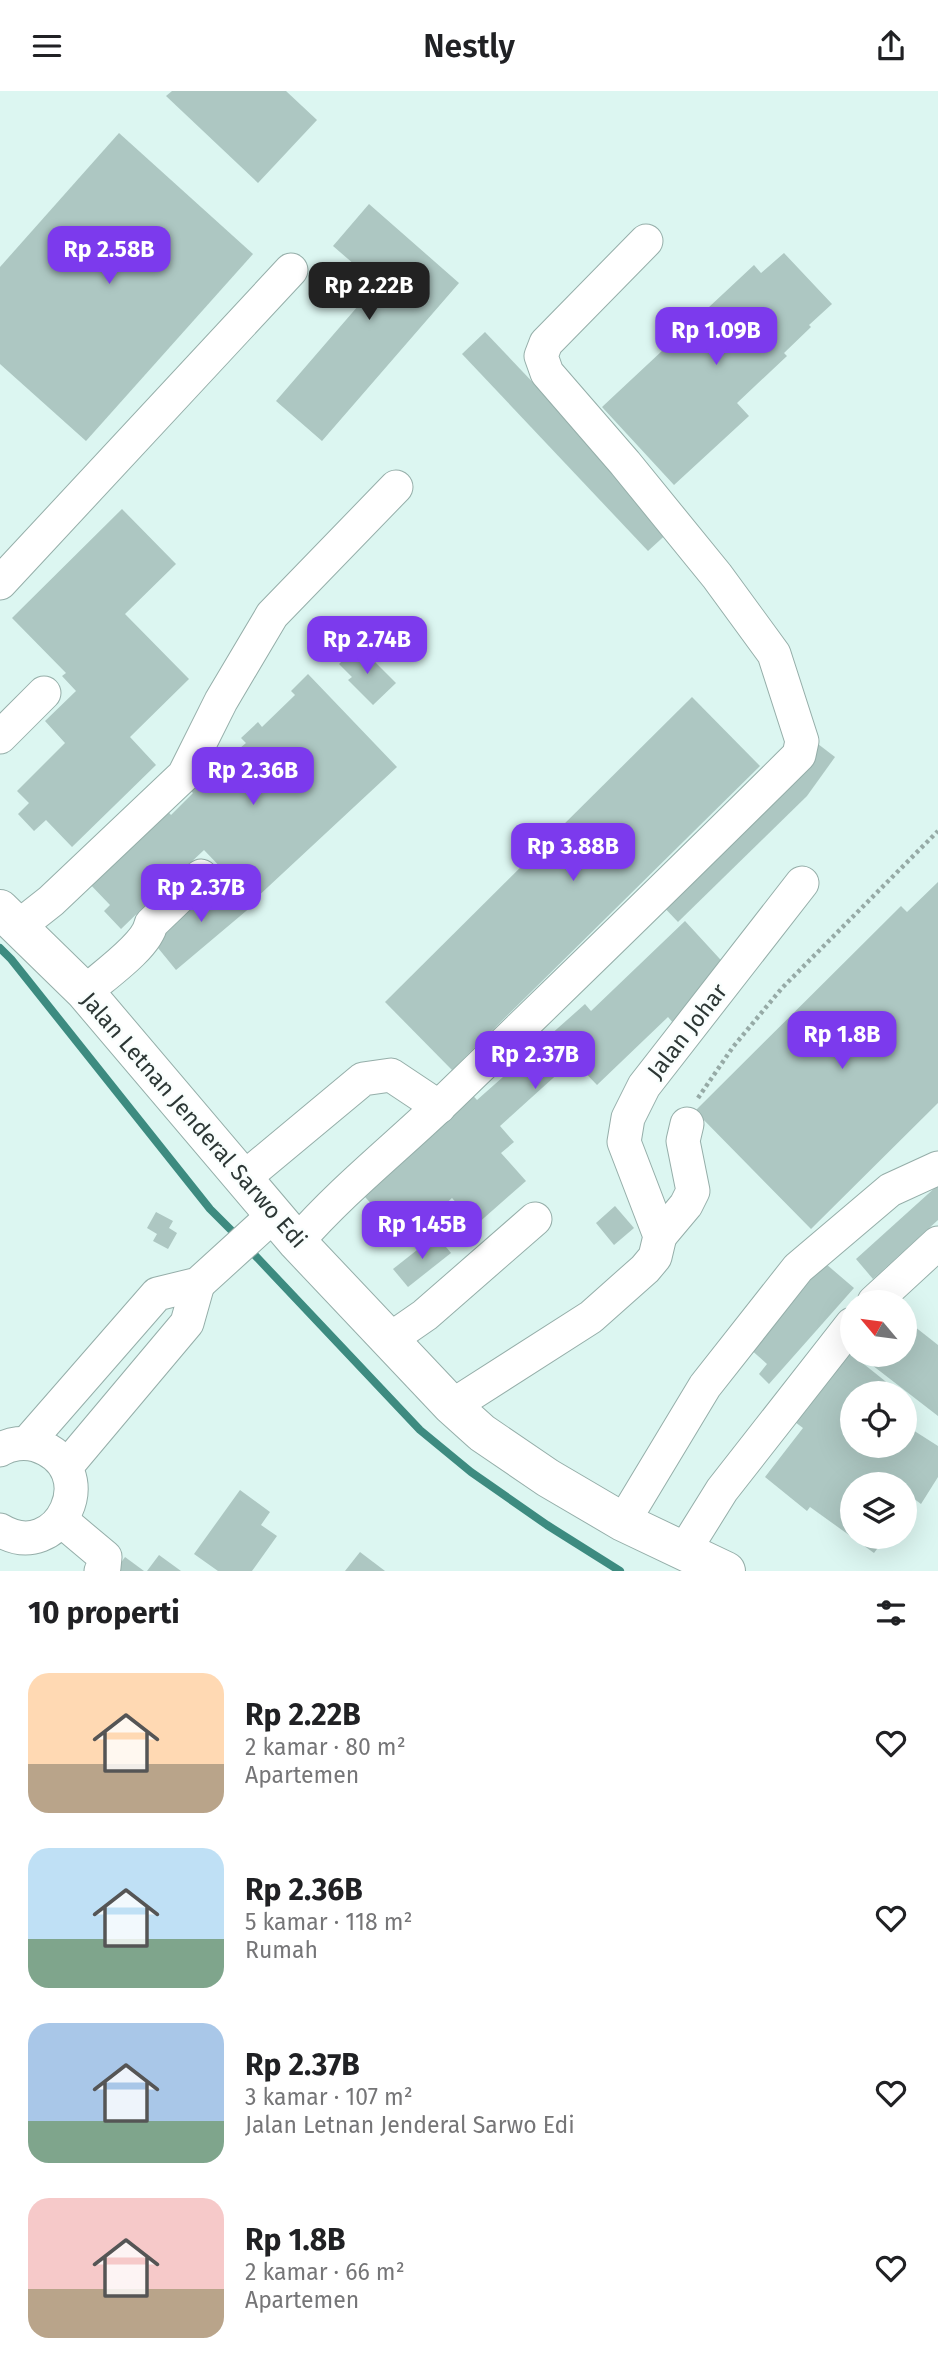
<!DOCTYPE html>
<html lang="id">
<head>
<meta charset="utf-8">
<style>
	body { margin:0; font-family:"Fira Sans",sans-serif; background:#f2f2f2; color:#202124; height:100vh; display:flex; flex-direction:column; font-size:26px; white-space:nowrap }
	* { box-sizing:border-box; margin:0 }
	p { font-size:23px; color:#757577 }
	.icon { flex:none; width:38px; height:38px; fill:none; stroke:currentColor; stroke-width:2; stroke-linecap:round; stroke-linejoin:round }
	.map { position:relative; height:1480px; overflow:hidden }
	.drawer { display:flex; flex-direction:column; background:#fff; flex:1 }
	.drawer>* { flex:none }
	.needle { width:46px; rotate:299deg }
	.controls { position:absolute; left:840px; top:1199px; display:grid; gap:14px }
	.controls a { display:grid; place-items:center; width:77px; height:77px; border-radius:50%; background:#fff; box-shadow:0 7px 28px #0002; font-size:35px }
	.price { position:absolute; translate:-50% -60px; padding:0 16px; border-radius:14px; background:#7c3aed; color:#fff; font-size:23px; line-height:46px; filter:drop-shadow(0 2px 4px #0008) }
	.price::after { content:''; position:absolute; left:50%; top:42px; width:21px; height:16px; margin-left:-10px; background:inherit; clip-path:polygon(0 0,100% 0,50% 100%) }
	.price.active { background:#222; color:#fff }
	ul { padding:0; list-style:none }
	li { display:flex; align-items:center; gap:21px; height:175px; padding:0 28px }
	li span { display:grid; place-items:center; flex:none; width:196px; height:140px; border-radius:21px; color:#555 }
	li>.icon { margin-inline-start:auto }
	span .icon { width:84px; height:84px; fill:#fffc; stroke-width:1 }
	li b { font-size:30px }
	h2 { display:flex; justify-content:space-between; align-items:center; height:84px; padding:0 28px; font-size:30px }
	header { display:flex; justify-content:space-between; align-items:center; height:91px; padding:0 28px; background:#fff; font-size:32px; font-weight:600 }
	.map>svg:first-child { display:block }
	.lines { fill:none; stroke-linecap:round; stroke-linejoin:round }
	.stream { stroke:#3d8b80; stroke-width:8 }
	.building { fill:#adc7c2 }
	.minor-casing { stroke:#95aea9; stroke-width:35 }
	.major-casing { stroke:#95aea9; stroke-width:40 }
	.path { stroke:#96aaa6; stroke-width:4.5; stroke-dasharray:3.5 3.5; stroke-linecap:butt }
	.minor { stroke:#fff; stroke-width:33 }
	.major { stroke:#fff; stroke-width:38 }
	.labels { text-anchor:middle; stroke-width:5; stroke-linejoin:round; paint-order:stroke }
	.street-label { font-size:23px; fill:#2d3735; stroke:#f9fefd }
</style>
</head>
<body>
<header><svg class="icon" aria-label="menu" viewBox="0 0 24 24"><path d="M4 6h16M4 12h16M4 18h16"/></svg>Nestly<svg class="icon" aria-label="share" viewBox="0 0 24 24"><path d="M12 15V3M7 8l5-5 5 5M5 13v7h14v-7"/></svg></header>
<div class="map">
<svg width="938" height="1480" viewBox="0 0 938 1480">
	<rect width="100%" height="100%" fill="#dcf6f1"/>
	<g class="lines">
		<g class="stream">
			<polyline points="0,857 11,868 210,1118 238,1146"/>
			<polyline points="249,1158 420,1339 471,1381 547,1434 620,1480"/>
		</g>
	</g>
	<g class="building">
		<polygon points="172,0 286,0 317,29 258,92 166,5"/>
		<polygon points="119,42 253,163 86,350 0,273 0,176"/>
		<polygon points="369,113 459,192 322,350 276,310 377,193 333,155"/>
		<polygon points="784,162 832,213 809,234 811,236 784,262 787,265 737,312 749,325 674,394 602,316 754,174 761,182"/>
		<polygon points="485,241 672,438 648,460 462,263"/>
		<polygon points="122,418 176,473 125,523 189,588 130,646 156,674 72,756 46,729 34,740 18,723 29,712 17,700 65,652 45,630 76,600 62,585 66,582 12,527"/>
		<polygon points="357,557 369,569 371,567 396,592 373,614 348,589 352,586 339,573"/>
		<polygon points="308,583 397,676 253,810 204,759 169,792 174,797 157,814 152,808 121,838 104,820 110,814 86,789 163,715 171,724 193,702 189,698 218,669 250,702 262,691 234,662 246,652 241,647 258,631 262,636 295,604 291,600"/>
		<polygon points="692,606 760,675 452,979 385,911"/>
		<polygon points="818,653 835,666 807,705 678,831 659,811"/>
		<polygon points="230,789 252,815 176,879 154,852 192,806 199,815"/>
		<polygon points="938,791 938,1012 811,1138 695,1020 901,815 907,821"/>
		<polygon points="685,830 730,879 674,933 668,926 597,994 573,969 500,1035 514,1051 501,1062 526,1090 476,1134 452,1107 405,1150 356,1096 466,997 477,1009 585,913 591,920"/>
		<polygon points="938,1094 938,1129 873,1188 856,1168"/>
		<polygon points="615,1115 634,1137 614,1154 596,1132"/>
		<polygon points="156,1121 173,1130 169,1137 177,1142 168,1158 153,1150 157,1143 147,1137"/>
		<polygon points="436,1144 451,1162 408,1196 393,1178"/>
		<polygon points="819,1167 854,1197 769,1293 759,1283 767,1273 749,1257"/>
		<polygon points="905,1228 938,1254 938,1325 859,1264 905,1264"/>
		<polygon points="850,1262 900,1302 852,1302 852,1354 905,1354 905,1334 938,1355 938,1386 921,1413 913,1407 905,1419 905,1393 852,1393 852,1446 886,1446 874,1462 810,1416 807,1420 765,1386 803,1337 795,1331"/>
		<polygon points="240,1399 270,1421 261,1434 277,1445 252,1480 218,1480 194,1463"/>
		<polygon points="360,1461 385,1480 345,1480"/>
		<polygon points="159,1464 181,1480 147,1480"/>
		<polygon points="125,1466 144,1480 115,1480"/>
	</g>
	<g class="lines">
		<defs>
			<g id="minor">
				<polyline points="0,492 291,179"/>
				<polyline points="0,646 44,602"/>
				<polyline points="18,836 51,810 184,684 221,610 272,524 396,396"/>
				<path d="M85 901C102 886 147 855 151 833L201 785"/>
				<polyline points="244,1087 363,988 391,984 439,1016"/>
				<polyline points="660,1145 686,1114 693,1100 683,1050 687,1033"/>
				<path d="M297 1151C345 1096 402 1052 454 1001 570 889 685 777 799 664L802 650 774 563 717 485 625 372 547 282 541 265 546 252 646 150"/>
				<polyline points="874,1211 938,1152"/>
				<polyline points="389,1249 425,1224 535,1128"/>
				<polyline points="452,1315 591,1226 645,1178 655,1166 660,1145 624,1051 628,1027 644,995 802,792"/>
				<polyline points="27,1352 157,1203 198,1193 275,1123"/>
				<path d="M0 1359C10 1352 25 1351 36 1354 106 1377 59 1475 0 1439"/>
				<polyline points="66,1376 187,1232 198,1193"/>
				<polyline points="61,1429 105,1466 104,1476 101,1480"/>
				<polyline points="623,1431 705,1295 798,1177 890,1099 938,1077"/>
				<polyline points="684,1460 722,1399 852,1233"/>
			</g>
			<polyline id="major" points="0,818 85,901 297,1151 452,1315 482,1342 548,1387 623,1431 726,1480"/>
		</defs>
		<use href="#minor" class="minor-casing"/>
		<use href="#major" class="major-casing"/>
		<polyline class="path" points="698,1007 733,956 782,897 938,740"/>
		<use href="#minor" class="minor"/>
		<use href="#major" class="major"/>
	</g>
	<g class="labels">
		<g class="street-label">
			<text transform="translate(687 940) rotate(-52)" y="8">Jalan Johar</text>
			<text transform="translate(194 1029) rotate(49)" y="8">Jalan Letnan Jenderal Sarwo Edi</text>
		</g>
	</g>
</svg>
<div class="controls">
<a><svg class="needle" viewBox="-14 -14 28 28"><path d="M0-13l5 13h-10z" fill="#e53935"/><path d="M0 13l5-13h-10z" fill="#757577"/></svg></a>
<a><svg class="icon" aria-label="locate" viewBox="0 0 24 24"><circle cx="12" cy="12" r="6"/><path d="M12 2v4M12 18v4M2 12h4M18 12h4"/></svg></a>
<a><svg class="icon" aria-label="layers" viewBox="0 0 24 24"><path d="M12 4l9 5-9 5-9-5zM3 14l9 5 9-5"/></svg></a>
</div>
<b class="price" style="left:109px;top:195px">Rp 2.58B</b>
<b class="price active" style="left:369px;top:231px">Rp 2.22B</b>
<b class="price" style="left:716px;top:276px">Rp 1.09B</b>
<b class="price" style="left:367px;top:585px">Rp 2.74B</b>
<b class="price" style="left:253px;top:716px">Rp 2.36B</b>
<b class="price" style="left:573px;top:792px">Rp 3.88B</b>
<b class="price" style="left:201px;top:833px">Rp 2.37B</b>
<b class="price" style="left:842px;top:980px">Rp 1.8B</b>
<b class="price" style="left:535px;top:1000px">Rp 2.37B</b>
<b class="price" style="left:422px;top:1170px">Rp 1.45B</b>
</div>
<section class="drawer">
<h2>10 properti<svg class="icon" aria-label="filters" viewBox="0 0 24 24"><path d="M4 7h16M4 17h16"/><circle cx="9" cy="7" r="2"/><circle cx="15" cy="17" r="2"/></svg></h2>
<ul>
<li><span style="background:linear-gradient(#ffd9b3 65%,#b9a48a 0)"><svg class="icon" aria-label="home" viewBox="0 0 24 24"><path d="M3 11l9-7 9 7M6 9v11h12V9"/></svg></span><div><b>Rp 2.22B</b><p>2 kamar · 80 m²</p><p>Apartemen</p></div><svg class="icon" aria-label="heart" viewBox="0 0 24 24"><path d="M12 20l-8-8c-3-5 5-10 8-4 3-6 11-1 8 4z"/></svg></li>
<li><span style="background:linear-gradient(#bfe0f5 65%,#7fa58c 0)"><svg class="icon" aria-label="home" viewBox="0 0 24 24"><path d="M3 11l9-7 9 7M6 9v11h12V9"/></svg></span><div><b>Rp 2.36B</b><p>5 kamar · 118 m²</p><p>Rumah</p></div><svg class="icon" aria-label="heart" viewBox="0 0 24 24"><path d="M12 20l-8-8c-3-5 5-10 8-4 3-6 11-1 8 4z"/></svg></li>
<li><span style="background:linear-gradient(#a9c7e8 70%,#7fa58c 0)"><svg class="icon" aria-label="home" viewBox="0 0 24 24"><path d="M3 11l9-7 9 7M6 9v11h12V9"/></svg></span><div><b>Rp 2.37B</b><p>3 kamar · 107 m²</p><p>Jalan Letnan Jenderal Sarwo Edi</p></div><svg class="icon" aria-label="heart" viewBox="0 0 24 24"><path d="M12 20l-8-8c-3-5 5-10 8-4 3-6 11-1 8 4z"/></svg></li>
<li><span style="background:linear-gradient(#f6c9c9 65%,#b9a48a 0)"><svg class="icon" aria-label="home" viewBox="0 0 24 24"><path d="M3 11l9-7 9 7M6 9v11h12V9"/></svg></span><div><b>Rp 1.8B</b><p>2 kamar · 66 m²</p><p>Apartemen</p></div><svg class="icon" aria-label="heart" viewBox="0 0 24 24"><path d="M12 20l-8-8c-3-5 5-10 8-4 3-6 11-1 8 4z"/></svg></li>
</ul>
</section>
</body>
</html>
